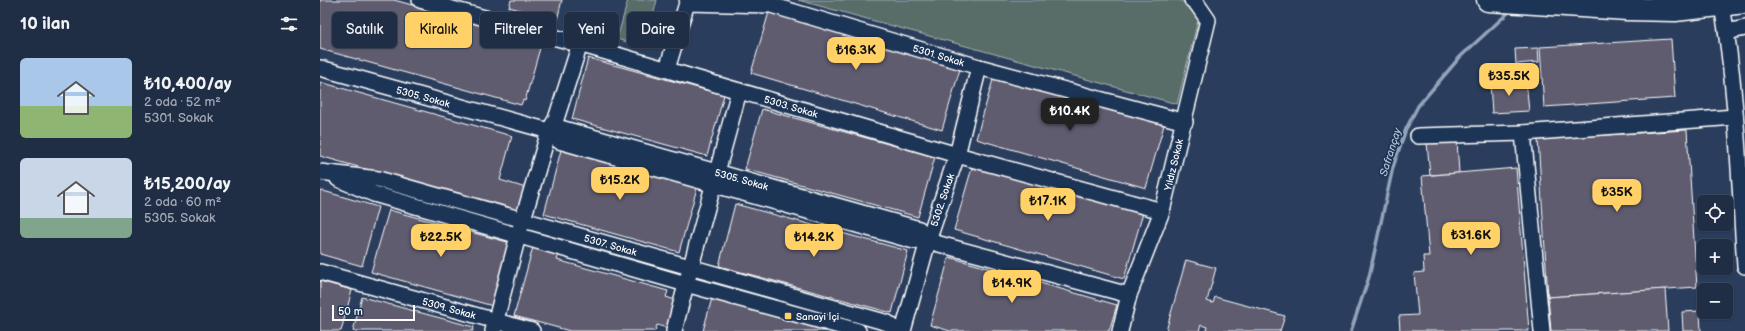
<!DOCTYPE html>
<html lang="tr">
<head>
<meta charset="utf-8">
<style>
	body { margin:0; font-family:"Balsamiq Sans",sans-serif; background:#28364c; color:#f1f3f6; height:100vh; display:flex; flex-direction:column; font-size:15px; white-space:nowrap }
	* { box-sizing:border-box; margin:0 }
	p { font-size:13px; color:#a2a8b3 }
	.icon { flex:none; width:22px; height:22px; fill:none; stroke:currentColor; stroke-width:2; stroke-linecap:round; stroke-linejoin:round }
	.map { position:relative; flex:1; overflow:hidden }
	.side { display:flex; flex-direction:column; background:#202e45; width:320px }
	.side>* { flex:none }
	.banner { position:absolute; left:12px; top:12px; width:380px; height:36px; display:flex; gap:8px }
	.controls { position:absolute; left:1377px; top:195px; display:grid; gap:8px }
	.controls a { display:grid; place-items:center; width:36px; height:36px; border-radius:6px; background:#202e45; box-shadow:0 1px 3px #0004,0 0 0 1px #3d4a5e; font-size:20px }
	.scale { position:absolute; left:12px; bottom:10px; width:83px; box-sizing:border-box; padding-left:4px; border:2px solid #fff; border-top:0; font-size:11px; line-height:14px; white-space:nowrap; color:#fff; -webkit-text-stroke:3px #1d3557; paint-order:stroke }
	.price { position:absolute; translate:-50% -34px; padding:0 9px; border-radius:8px; background:#ffd166; color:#111; font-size:13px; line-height:26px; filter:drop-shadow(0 1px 2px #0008) }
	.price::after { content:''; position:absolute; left:50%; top:24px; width:12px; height:9px; margin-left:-6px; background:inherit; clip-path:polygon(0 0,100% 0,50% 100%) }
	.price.on { background:#222; color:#fff }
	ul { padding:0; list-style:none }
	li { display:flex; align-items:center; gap:12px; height:100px; padding:0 20px }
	li span { display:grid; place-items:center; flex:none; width:112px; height:80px; border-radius:6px; color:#555 }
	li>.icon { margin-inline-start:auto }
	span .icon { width:48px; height:48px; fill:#fffc; stroke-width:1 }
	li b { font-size:17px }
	h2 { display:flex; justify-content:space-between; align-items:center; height:48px; padding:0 20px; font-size:17px }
	.pill { padding:0 14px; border-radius:6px; background:#202e45; box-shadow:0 1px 3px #0004,0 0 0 1px #3d4a5e; font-size:14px; line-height:36px }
	.pill.on { background:#ffd166; color:#111 }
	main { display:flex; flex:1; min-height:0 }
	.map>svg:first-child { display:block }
	.green { fill:#586d68; stroke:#acb6b4 }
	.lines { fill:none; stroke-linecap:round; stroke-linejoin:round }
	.stream { stroke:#92a4bb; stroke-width:3.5 }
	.building { fill:#605c6f; stroke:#fff }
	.minor-casing { stroke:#fff; stroke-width:18 }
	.highway-casing { stroke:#fff; stroke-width:25 }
	.minor { stroke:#1d3557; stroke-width:15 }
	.highway { stroke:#1d3557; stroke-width:22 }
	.poi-dot { fill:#ffd166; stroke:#1d3557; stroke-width:1.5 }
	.labels { text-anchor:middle; stroke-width:3.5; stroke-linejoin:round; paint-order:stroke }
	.street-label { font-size:10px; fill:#fff; stroke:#1d3557 }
	.poi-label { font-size:10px; fill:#fff; stroke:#1d3557; text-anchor:start }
	.water-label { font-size:11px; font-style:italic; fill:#b6c3d2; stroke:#1d3557 }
</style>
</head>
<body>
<main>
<section class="side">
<h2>10 ilan<svg class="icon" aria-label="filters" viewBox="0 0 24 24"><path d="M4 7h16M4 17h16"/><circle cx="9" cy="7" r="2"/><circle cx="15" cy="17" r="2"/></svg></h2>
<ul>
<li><span style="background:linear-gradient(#a9c7e8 60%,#8fb573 0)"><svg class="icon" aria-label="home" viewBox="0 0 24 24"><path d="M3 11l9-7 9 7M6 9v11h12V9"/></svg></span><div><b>₺10,400/ay</b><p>2 oda · 52 m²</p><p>5301. Sokak</p></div></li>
<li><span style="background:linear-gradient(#c9d6e8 75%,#7fa58c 0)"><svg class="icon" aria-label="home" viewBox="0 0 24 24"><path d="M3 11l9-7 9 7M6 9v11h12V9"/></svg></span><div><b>₺15,200/ay</b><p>2 oda · 60 m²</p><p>5305. Sokak</p></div></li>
</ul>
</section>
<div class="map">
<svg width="1425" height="331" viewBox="0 0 1425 331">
	<rect width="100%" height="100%" fill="#2a3d5c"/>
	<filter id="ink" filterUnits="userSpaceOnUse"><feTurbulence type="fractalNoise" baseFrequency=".025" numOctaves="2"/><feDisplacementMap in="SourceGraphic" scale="8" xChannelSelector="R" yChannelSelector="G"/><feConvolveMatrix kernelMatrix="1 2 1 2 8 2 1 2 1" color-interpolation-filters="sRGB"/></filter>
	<g filter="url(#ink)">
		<g class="green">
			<polygon points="308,0 337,0 325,48 297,39"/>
			<polygon points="478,0 859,0 870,6 878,20 857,104"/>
		</g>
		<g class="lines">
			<polyline class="stream" points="1031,331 1049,277 1073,167 1086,129 1098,106 1140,57 1189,12"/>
		</g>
		<g class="building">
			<polygon points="0,0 74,0 222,41 205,101 203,100 201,105 0,49"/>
			<polygon points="191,0 242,0 237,20 189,7"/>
			<polygon points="449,12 640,69 622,130 431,73"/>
			<polygon points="1351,39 1355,98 1224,107 1220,47"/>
			<polygon points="1218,48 1219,62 1196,64 1195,49"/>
			<polygon points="268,58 404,95 387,156 252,119"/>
			<polygon points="674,76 844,125 826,188 656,139"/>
			<polygon points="1206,81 1209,111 1172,113 1170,83"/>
			<polygon points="0,82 192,136 180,180 209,189 202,214 0,156"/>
			<polygon points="442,109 615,157 598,217 425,169"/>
			<polygon points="1367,130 1377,287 1228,297 1218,139"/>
			<polygon points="1137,140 1139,173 1110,175 1107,143"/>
			<polygon points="241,150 377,188 359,252 224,214"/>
			<polygon points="653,164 823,213 804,279 634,230"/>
			<polygon points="1196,168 1209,331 1080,331 1079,316 1098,315 1094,273 1104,272 1103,256 1109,256 1102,176"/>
			<polygon points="0,190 58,207 42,266 0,254"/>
			<polygon points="415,204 588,251 572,313 399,266"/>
			<polygon points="69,210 191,243 173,306 51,272"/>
			<polygon points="213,247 239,254 237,260 348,291 346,297 355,300 347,328 337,325 335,331 250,331 194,316"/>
			<polygon points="629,257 797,305 789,331 630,331 610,325"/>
			<polygon points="866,260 896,268 887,301 893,303 895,297 965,316 960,331 886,331 887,327 881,325 879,331 846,331"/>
			<polygon points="0,281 32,290 21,331 0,331"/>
			<polygon points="1345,289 1348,331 1231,331 1228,297"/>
			<polygon points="42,297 154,327 153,331 33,331"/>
			<polygon points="392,298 506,331 383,331"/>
			<polygon points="1380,311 1381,331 1363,331 1362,312"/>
		</g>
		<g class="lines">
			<defs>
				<g id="minor">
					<path id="s1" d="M100 0 273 48 637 155 842 211"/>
					<path d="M1402 5C1417 91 1419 179 1425 266"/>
					<polyline points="1407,32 1425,28"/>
					<path id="s2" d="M0 68 229 131 239 141 594 241H608L809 295"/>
					<path id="s3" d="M347 69 367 3 451 5 659 67 865 122"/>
					<path id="s4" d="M229 131 240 128 599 229 608 241"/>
					<polyline points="1098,136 1203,133"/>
					<path id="s5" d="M0 172 58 179 568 323 578 331"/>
					<polyline points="18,179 54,194 366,284 538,331"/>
					<path id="s6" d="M0 272 212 331"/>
					<polyline points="173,331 198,236 229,131 236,119 260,44"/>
					<path d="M354 331C374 251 398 171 419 91"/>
					<path id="s7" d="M583 331 608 241 637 155 659 67"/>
					<path id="s8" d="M800 331 809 295 842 211 888 20 877 4 872 0"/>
					<polyline points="1222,331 1203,133 1415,117"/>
				</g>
				<polyline id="highway" points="1168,0 1307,9 1355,10 1425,2"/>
			</defs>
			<use href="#minor" class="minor-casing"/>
			<use href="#highway" class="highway-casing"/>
			<use href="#minor" class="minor"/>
			<use href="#highway" class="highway"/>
		</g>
	</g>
	<rect class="poi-dot" x="464" y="312" width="8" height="8" rx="2"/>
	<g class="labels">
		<g class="street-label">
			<text dy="4" stroke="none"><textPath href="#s3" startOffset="328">5301. Sokak</textPath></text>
			<text dy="4" stroke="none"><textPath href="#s2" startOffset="107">5305. Sokak</textPath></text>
			<text dy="4" stroke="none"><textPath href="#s1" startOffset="386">5303. Sokak</textPath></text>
			<text dy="4" stroke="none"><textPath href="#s8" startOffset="175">Yıldız Sokak</textPath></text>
			<text dy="4" stroke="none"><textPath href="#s4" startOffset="200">5305. Sokak</textPath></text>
			<text dy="4" stroke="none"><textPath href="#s7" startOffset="137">5302. Sokak</textPath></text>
			<text dy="4" stroke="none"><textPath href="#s5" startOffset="300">5307. Sokak</textPath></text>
			<text dy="4" stroke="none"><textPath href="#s6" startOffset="134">5309. Sokak</textPath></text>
		</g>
		<g class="poi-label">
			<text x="476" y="320">Sanayi İçi</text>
		</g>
		<g class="water-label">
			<text transform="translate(1070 152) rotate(-73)" y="4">Safrançay</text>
		</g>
	</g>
</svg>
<div class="controls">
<a><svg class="icon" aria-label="locate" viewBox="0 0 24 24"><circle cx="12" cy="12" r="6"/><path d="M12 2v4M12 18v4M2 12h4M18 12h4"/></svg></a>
<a>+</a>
<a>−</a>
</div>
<div class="scale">50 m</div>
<b class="price" style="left:536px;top:71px">₺16.3K</b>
<b class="price" style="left:1189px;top:97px">₺35.5K</b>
<b class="price on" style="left:750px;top:132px">₺10.4K</b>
<b class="price" style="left:300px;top:201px">₺15.2K</b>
<b class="price" style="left:1297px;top:213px">₺35K</b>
<b class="price" style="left:728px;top:222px">₺17.1K</b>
<b class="price" style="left:1151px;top:256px">₺31.6K</b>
<b class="price" style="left:121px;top:258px">₺22.5K</b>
<b class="price" style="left:494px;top:258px">₺14.2K</b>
<b class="price" style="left:692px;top:304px">₺14.9K</b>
<div class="banner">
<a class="pill">Satılık</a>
<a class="pill on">Kiralık</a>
<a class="pill">Filtreler</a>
<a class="pill">Yeni</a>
<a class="pill">Daire</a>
</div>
</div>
</main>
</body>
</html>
